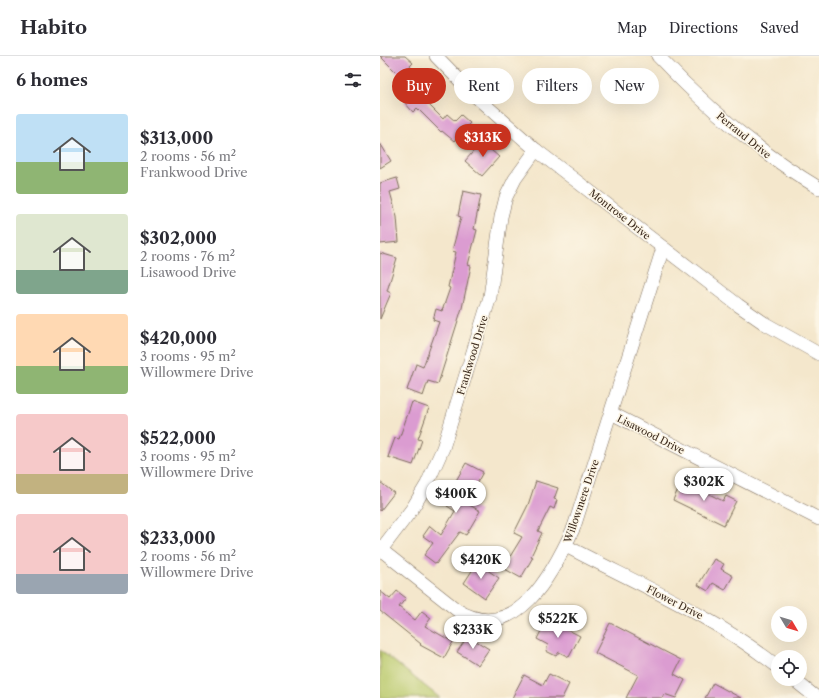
<!DOCTYPE html>
<html lang="en">
<head>
<meta charset="utf-8">
<style>
	body { margin:0; font-family:"Libre Caslon Text",serif; background:#f2f2f3; color:#2b2b33; height:100vh; display:flex; flex-direction:column; font-size:15px; white-space:nowrap }
	* { box-sizing:border-box; margin:0 }
	p { font-size:13px; color:#7c7c81 }
	.icon { flex:none; width:22px; height:22px; fill:none; stroke:currentColor; stroke-width:2; stroke-linecap:round; stroke-linejoin:round }
	.map { position:relative; flex:1; overflow:hidden }
	.side { display:flex; flex-direction:column; background:#fff; width:380px }
	.side>* { flex:none }
	.banner { position:absolute; left:12px; top:12px; width:367px; height:36px; display:flex; gap:8px }
	.needle { width:26px; rotate:128deg }
	.controls { position:absolute; left:391px; top:550px; display:grid; gap:8px }
	.controls a { display:grid; place-items:center; width:36px; height:36px; border-radius:50%; background:#fff; box-shadow:0 4px 16px #0002; font-size:20px }
	.price { position:absolute; translate:-50% -34px; padding:0 9px; border-radius:14px; background:#fff; color:#222; font-size:13px; line-height:26px; filter:drop-shadow(0 1px 2px #0008) }
	.price::after { content:''; position:absolute; left:50%; top:24px; width:12px; height:9px; margin-left:-6px; background:inherit; clip-path:polygon(0 0,100% 0,50% 100%) }
	.price.on { background:#c8321e; color:#fff }
	ul { padding:0; list-style:none }
	li { display:flex; align-items:center; gap:12px; height:100px; padding:0 16px }
	li span { display:grid; place-items:center; flex:none; width:112px; height:80px; border-radius:4px; color:#555 }
	li>.icon { margin-inline-start:auto }
	span .icon { width:48px; height:48px; fill:#fffc; stroke-width:1 }
	li b { font-size:17px }
	h2 { display:flex; justify-content:space-between; align-items:center; height:48px; padding:0 16px; font-size:17px }
	.chip { padding:0 14px; border-radius:18px; background:#fff; box-shadow:0 4px 16px #0002; font-size:14px; line-height:36px }
	.chip.on { background:#c8321e; color:#fff }
	header { display:flex; align-items:center; gap:24px; box-sizing:border-box; height:56px; padding:0 20px; background:#fff; border-bottom:1px solid #e1e1e2 }
	header strong { font-size:19px }
	nav { display:flex; gap:22px; margin-inline-start:auto; font-size:14px }
	main { display:flex; flex:1; min-height:0 }
	.map>svg:first-child { display:block }
	.green { fill:#baca6d; stroke:#7a7a46 }
	.building { fill:#db9cd1 }
	.lines { fill:none; stroke-linecap:round; stroke-linejoin:round }
	.minor-casing { stroke:#7c6c5b; stroke-width:14 }
	.minor { stroke:#fff; stroke-width:13 }
	.labels { text-anchor:middle; stroke-width:3; stroke-linejoin:round; paint-order:stroke }
	.street-label { font-size:10px; fill:#3b2a1e; stroke:#fcf5e5 }
</style>
</head>
<body>
<header>
<strong>Habito</strong>
<nav><a>Map</a><a>Directions</a><a>Saved</a></nav>
</header>
<main>
<section class="side">
<h2>6 homes<svg class="icon" aria-label="filters" viewBox="0 0 24 24"><path d="M4 7h16M4 17h16"/><circle cx="9" cy="7" r="2"/><circle cx="15" cy="17" r="2"/></svg></h2>
<ul>
<li><span style="background:linear-gradient(#bfe0f5 60%,#8fb573 0)"><svg class="icon" aria-label="home" viewBox="0 0 24 24"><path d="M3 11l9-7 9 7M6 9v11h12V9"/></svg></span><div><b>$313,000</b><p>2 rooms · 56 m²</p><p>Frankwood Drive</p></div></li>
<li><span style="background:linear-gradient(#dfe7d0 70%,#7fa58c 0)"><svg class="icon" aria-label="home" viewBox="0 0 24 24"><path d="M3 11l9-7 9 7M6 9v11h12V9"/></svg></span><div><b>$302,000</b><p>2 rooms · 76 m²</p><p>Lisawood Drive</p></div></li>
<li><span style="background:linear-gradient(#ffd9b3 65%,#8fb573 0)"><svg class="icon" aria-label="home" viewBox="0 0 24 24"><path d="M3 11l9-7 9 7M6 9v11h12V9"/></svg></span><div><b>$420,000</b><p>3 rooms · 95 m²</p><p>Willowmere Drive</p></div></li>
<li><span style="background:linear-gradient(#f6c9c9 75%,#c2b280 0)"><svg class="icon" aria-label="home" viewBox="0 0 24 24"><path d="M3 11l9-7 9 7M6 9v11h12V9"/></svg></span><div><b>$522,000</b><p>3 rooms · 95 m²</p><p>Willowmere Drive</p></div></li>
<li><span style="background:linear-gradient(#f6c9c9 75%,#9aa5b1 0)"><svg class="icon" aria-label="home" viewBox="0 0 24 24"><path d="M3 11l9-7 9 7M6 9v11h12V9"/></svg></span><div><b>$233,000</b><p>2 rooms · 56 m²</p><p>Willowmere Drive</p></div></li>
</ul>
</section>
<div class="map">
<svg width="439" height="642" viewBox="0 0 439 642">
	<rect width="100%" height="100%" fill="#fcf5e5"/>
	<filter id="ink" filterUnits="userSpaceOnUse"><feTurbulence type="fractalNoise" baseFrequency=".025" numOctaves="2"/><feDisplacementMap in="SourceGraphic" scale="8" xChannelSelector="R" yChannelSelector="G"/><feConvolveMatrix kernelMatrix="1 2 1 2 8 2 1 2 1" color-interpolation-filters="sRGB"/></filter>
	<filter id="wash" filterUnits="userSpaceOnUse"><feTurbulence type="fractalNoise" baseFrequency=".012" numOctaves="4" result="noise"/><feDisplacementMap in="SourceGraphic" scale="16" xChannelSelector="R" yChannelSelector="G"/><feGaussianBlur stdDeviation="0.9" result="paint"/><feColorMatrix in="noise" values="0 0 0 0 0 0 0 0 0 0 0 0 0 0 0 0 0 1.4 0 .05"/><feComposite in="paint" operator="in"/></filter>
	<g filter="url(#wash)">
		<rect width="100%" height="100%" fill="#f4e7cc"/>
		<polygon class="green" points="0,594 60,642 0,642"/>
		<g id="blocks">
			<g class="building">
				<polygon points="0,0 25,0 33,7 20,20"/>
				<polygon points="47,23 56,31 49,38 52,42 47,47 63,63 67,58 75,65 81,59 90,67 74,85 62,75 61,76 37,52 33,56 24,46"/>
				<polygon points="105,82 114,90 111,94 119,101 102,120 85,105"/>
				<polygon points="0,87 11,105 0,112"/>
				<polygon points="17,122 20,133 10,136 17,161 19,186 0,188 0,127"/>
				<polygon points="83,135 101,139 94,173 97,174 88,209 91,210 82,252 58,328 48,325 43,340 27,334 36,308 43,311 59,266 53,264 56,253 62,255 70,232 68,231 76,196 72,195 81,161 78,160"/>
				<polygon points="0,197 17,202 7,235 11,237 0,263"/>
				<polygon points="32,346 49,352 38,383 42,384 33,409 8,401 15,382 19,383"/>
				<polygon points="86,407 103,416 86,447 100,455 86,479 80,476 56,508 44,499 53,487 43,480 50,470 61,479 75,455 67,450 77,432 73,430"/>
				<polygon points="156,425 178,432 174,443 177,444 174,453 170,451 158,475 162,477 151,500 153,501 141,522 123,512 142,481 134,477 148,449"/>
				<polygon points="302,425 315,432 317,426 328,431 325,436 343,445 346,440 356,445 344,469 293,444"/>
				<polygon points="0,426 14,437 0,455"/>
				<polygon points="334,503 344,508 341,513 353,520 345,534 333,527 328,535 318,529"/>
				<polygon points="97,507 119,522 105,542 84,527"/>
				<polygon points="0,535 10,543 17,535 26,542 19,551 35,564 42,555 51,562 45,570 73,586 64,602 40,589 41,588 0,555"/>
				<polygon points="167,563 200,580 189,601 179,596 176,600 166,595 168,589 157,583"/>
				<polygon points="230,567 301,604 294,618 305,624 296,642 284,638 282,642 246,642 258,619 215,597"/>
				<polygon points="88,580 109,593 98,609 77,596"/>
				<polygon points="169,618 189,628 182,642 132,642 144,619 163,629"/>
				<polygon points="333,627 361,642 325,642"/>
			</g>
		</g>
	</g>
	<g filter="url(#ink)">
		<use href="#blocks" fill-opacity="0" stroke="#7c6c5b" stroke-width="1"/>
		<g class="lines">
			<defs>
				<g id="minor">
					<polyline points="56,0 94,39 156,94 358,249 384,267 439,298"/>
					<path d="M278 0C326 51 379 96 439 132"/>
					<polyline points="231,357 439,463"/>
					<path d="M186 490C258 528 334 560 398 611"/>
					<path d="M0 493 77 554C136 591 174 515 194 471L283 192"/>
					<polyline points="0,495 32,453 47,428 63,392 110,241 121,161 126,141 135,123 156,94"/>
					<polyline points="413,623 437,642"/>
				</g>
			</defs>
			<use href="#minor" class="minor-casing"/>
			<use href="#minor" class="minor"/>
		</g>
	</g>
	<g class="labels">
		<g class="street-label">
			<text transform="translate(364 79) rotate(39)" y="4">Perraud Drive</text>
			<text transform="translate(240 158) rotate(38)" y="4">Montrose Drive</text>
			<text transform="translate(92 299) rotate(-73)" y="4">Frankwood Drive</text>
			<text transform="translate(271 378) rotate(27)" y="4">Lisawood Drive</text>
			<text transform="translate(201 445) rotate(-71)" y="4">Willowmere Drive</text>
			<text transform="translate(295 546) rotate(27)" y="4">Flower Drive</text>
		</g>
	</g>
</svg>
<div class="controls">
<a><svg class="needle" viewBox="-14 -14 28 28"><path d="M0-13l5 13h-10z" fill="#e53935"/><path d="M0 13l5-13h-10z" fill="#7c7c81"/></svg></a>
<a><svg class="icon" aria-label="locate" viewBox="0 0 24 24"><circle cx="12" cy="12" r="6"/><path d="M12 2v4M12 18v4M2 12h4M18 12h4"/></svg></a>
</div>
<b class="price on" style="left:103px;top:102px">$313K</b>
<b class="price" style="left:324px;top:446px">$302K</b>
<b class="price" style="left:76px;top:458px">$400K</b>
<b class="price" style="left:101px;top:524px">$420K</b>
<b class="price" style="left:178px;top:583px">$522K</b>
<b class="price" style="left:93px;top:594px">$233K</b>
<div class="banner">
<a class="chip on">Buy</a>
<a class="chip">Rent</a>
<a class="chip">Filters</a>
<a class="chip">New</a>
</div>
</div>
</main>
</body>
</html>
